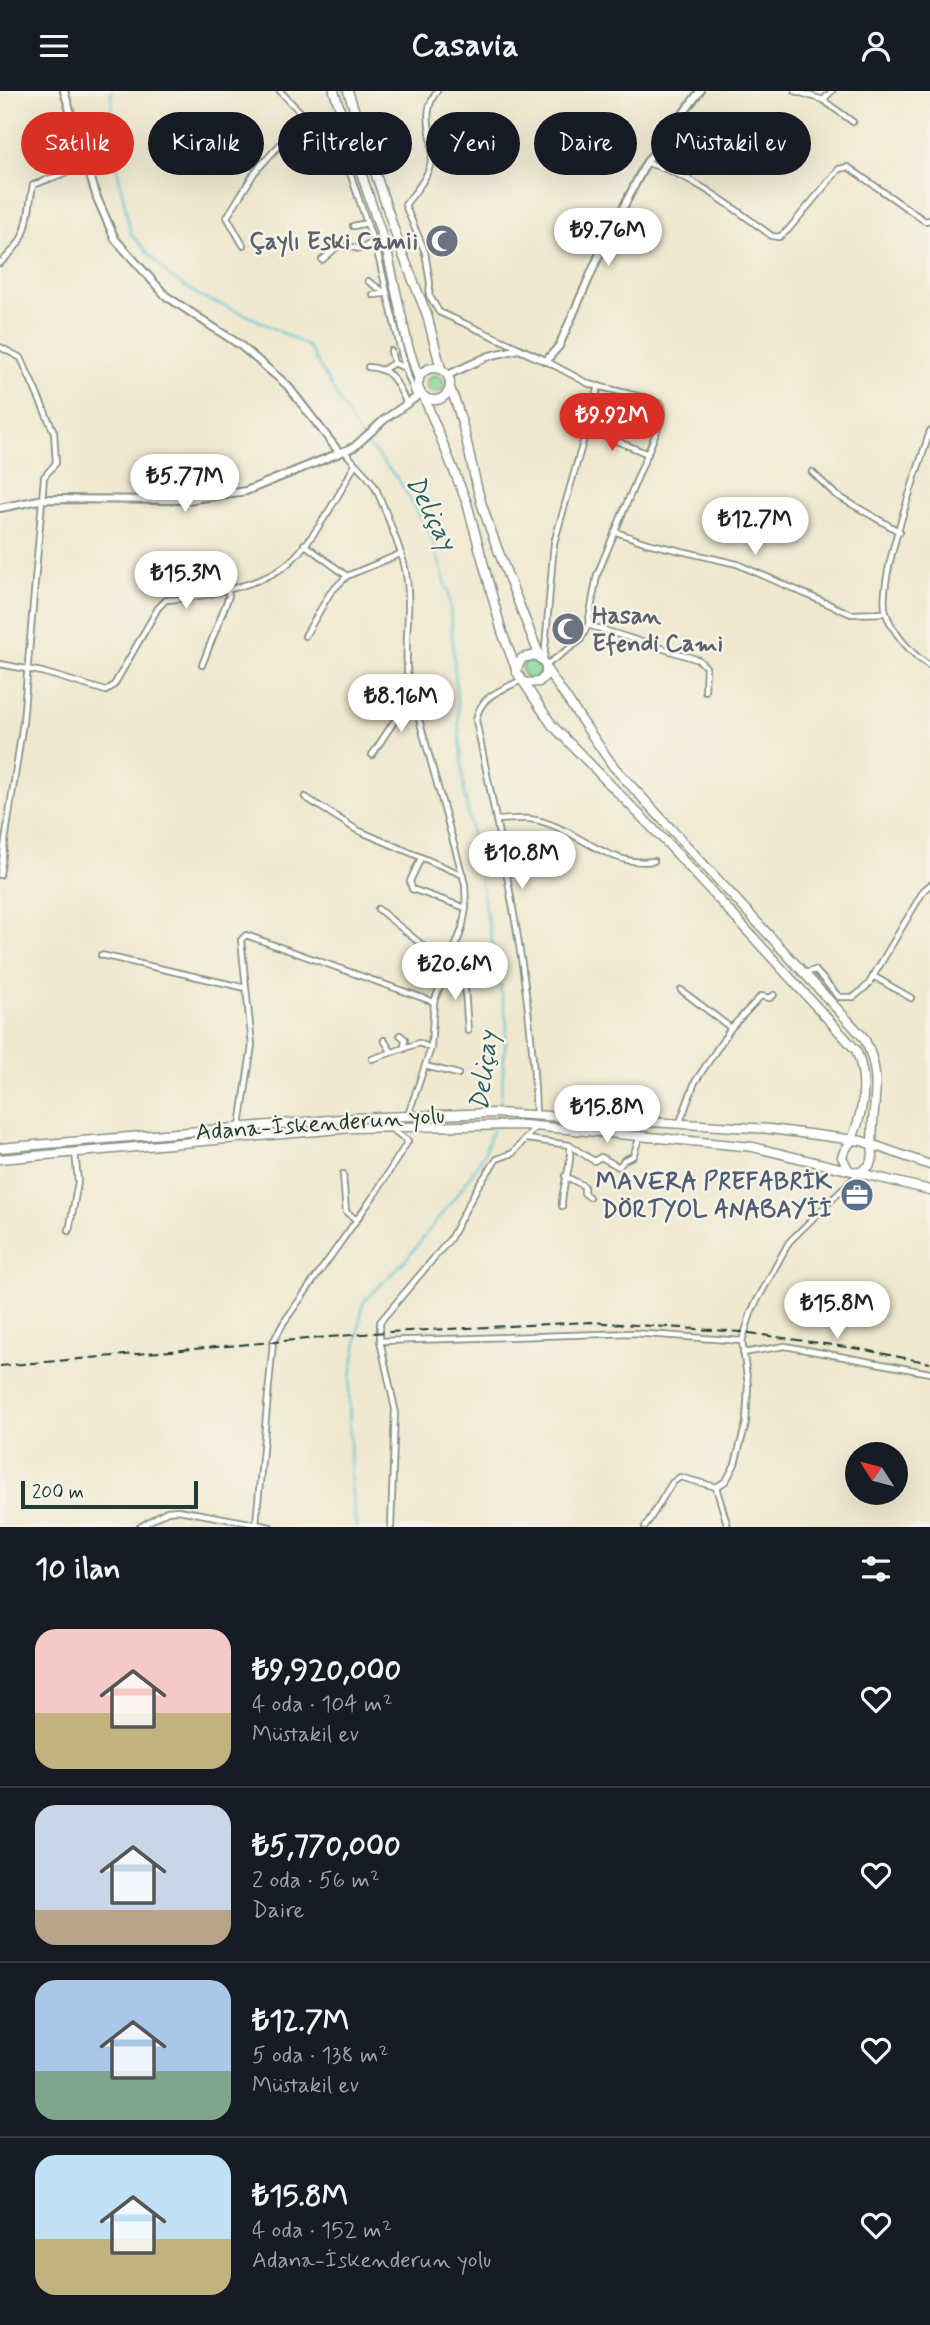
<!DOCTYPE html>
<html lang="tr">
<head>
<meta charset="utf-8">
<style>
	body { margin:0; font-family:Mynerve,sans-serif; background:#20242c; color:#f1f3f6; height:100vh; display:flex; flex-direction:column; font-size:26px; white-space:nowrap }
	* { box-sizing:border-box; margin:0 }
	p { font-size:23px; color:#9ea1a6 }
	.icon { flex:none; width:38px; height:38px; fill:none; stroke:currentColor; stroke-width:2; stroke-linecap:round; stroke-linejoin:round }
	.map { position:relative; height:1436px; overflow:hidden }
	.details { display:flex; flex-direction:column; background:#171b24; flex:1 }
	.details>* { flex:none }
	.banner { position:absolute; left:21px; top:21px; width:889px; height:63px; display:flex; gap:14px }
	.needle { width:46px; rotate:306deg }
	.controls { position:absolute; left:845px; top:1351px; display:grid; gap:14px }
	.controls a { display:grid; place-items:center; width:63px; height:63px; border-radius:50%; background:#171b24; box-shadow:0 7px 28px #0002; font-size:35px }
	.scale { position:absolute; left:21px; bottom:18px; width:177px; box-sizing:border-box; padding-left:7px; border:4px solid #1f3d34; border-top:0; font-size:19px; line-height:24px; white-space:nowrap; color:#1f3d34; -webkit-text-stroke:5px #f7f3e8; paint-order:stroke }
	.price { position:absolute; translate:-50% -60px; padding:0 16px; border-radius:24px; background:#fff; color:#222; font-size:23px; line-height:46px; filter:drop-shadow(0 2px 4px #0008) }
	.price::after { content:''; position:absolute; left:50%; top:42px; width:21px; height:16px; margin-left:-10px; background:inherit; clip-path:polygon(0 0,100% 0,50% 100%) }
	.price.current { background:#d93025; color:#fff }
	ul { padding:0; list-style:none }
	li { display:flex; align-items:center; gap:21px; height:175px; padding:0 35px }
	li+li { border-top:2px solid #363941 }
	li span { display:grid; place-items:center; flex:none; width:196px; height:140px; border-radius:21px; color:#555 }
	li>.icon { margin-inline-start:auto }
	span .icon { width:84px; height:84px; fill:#fffc; stroke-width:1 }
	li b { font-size:30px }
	h2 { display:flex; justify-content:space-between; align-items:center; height:84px; padding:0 35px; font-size:30px }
	.tag { padding:0 24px; border-radius:32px; background:#171b24; box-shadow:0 7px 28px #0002; font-size:24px; line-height:63px }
	.tag.current { background:#d93025; color:#fff }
	header { display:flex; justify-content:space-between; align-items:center; height:91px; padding:0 35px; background:#171b24; font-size:32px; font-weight:800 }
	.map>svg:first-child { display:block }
	.green { fill:#83d799; stroke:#518a66; stroke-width:2 }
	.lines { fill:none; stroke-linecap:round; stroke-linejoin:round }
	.stream { stroke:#55c0cf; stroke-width:2 }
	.minor-casing { stroke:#879282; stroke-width:8 }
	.tertiary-casing { stroke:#879282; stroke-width:10 }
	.trunk-casing { stroke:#879282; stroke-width:11 }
	.minor { stroke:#fff; stroke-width:4.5 }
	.tertiary { stroke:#fff; stroke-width:6 }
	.trunk { stroke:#fff; stroke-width:8 }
	.rail { stroke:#1f3d34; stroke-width:2; stroke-dasharray:10 5; stroke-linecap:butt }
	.labels { text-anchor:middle; stroke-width:5; stroke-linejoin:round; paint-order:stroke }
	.worship-label { font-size:24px; font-weight:bold; fill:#5b616d; stroke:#f7f3e8; text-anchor:end }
	.street-label { font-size:24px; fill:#1f3d34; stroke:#f7f3e8 }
	.service-label { font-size:24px; font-weight:bold; fill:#4e5e75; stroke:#f7f3e8; text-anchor:end }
	.water-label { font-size:26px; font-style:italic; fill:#2c5e5b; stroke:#f7f3e8 }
</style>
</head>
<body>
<header><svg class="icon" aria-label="menu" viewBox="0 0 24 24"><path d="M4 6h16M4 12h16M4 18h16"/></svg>Casavia<svg class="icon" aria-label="person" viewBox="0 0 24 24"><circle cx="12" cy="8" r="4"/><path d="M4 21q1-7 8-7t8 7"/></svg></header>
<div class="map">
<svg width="930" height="1436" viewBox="0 0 930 1436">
	<rect width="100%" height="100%" fill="#f7f3e8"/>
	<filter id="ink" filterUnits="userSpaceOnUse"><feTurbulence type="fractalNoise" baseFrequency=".0143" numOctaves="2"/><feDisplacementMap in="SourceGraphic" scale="14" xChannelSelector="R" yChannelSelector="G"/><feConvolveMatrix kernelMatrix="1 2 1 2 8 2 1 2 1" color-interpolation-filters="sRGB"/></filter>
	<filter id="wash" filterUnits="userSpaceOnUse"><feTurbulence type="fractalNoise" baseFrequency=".00686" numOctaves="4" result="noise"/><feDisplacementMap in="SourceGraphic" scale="28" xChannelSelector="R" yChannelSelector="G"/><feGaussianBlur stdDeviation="1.57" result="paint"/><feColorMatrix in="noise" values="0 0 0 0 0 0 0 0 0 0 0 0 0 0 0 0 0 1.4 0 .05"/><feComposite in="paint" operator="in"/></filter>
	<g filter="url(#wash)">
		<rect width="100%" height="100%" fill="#efe8cf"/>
		<g class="green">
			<circle cx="435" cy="293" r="9"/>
			<circle cx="532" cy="579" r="10"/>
		</g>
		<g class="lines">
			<g class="stream">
				<polyline points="111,0 114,62 131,143 169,185 201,206 247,224 308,255 361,347"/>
				<polyline points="365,351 399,389 431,445 449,503 464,701 507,932 500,1019"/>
				<polyline points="356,1436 351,1394 349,1299 363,1212 408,1166 462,1097 484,1063 493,1038"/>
			</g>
		</g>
	</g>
	<g filter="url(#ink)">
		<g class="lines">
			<defs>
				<g id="minor">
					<path d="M280 0C300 21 323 47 351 56"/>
					<path d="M437 0C418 26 437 44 431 71 427 88 416 100 405 114L425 161 430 192 429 204 439 221 519 257"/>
					<polyline points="795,0 823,9 832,0"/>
					<polyline points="823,9 853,31"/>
					<polyline points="340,52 379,168 405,277"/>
					<path d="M647 72C695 85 733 117 772 145L779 146 788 139 839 78 848 76 925 130 930 129"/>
					<polyline points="353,135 367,132"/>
					<polyline points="243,154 227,126 255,81 305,26"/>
					<polyline points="322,169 339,154 361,158 373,151"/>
					<path d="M0 172C32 145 26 129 33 94L87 74"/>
					<polyline points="368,190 387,203"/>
					<polyline points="373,204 384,203"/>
					<polyline points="0,256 21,267 54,341 56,372 44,386 23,631 0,784"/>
					<polyline points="546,270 589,293 650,308 662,314 663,325 597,484 588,534 580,550 546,574"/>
					<polyline points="394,272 405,277 416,306"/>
					<path d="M368 276C394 278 396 291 407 313"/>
					<polyline points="384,278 394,272 391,260"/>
					<polyline points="586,337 648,363"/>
					<path d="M930 340C919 377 876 489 886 522 892 541 913 565 930 575"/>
					<path d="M344 359C353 373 368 383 375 396 382 410 402 462 405 477 413 514 403 551 408 589L465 793 466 817 462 838 434 911 431 957 408 1024"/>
					<polyline points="812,381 836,404 900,441"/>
					<polyline points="616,441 647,452 737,473 851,523 886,522"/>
					<polyline points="304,453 347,485 330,502 305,545"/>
					<polyline points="347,485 400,463"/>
					<polyline points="588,534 699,569 706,576 705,600"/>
					<polyline points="544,569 554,452 599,295"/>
					<path d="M0 573 42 581 106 600 114 594 158 517 166 509C195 508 255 495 279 479 306 463 340 403 354 375"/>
					<polyline points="202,574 229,505 227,498"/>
					<path d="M521 589C500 601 481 603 476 629 502 759 532 890 536 1023"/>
					<polyline points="372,664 397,626 414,610"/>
					<polyline points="305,706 357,739 463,784"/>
					<path d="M496 729C507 729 519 727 530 728 575 734 605 777 654 770"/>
					<polyline points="421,767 410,790 412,798 466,817"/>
					<polyline points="378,818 447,874 457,876 464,885 468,940"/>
					<polyline points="101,864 246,897"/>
					<polyline points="805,882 815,879 839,906 854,906 868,894 924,799 930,794"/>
					<polyline points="873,885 911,907"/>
					<polyline points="731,937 761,905 770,907 774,904"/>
					<polyline points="400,944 405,948 404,958"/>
					<polyline points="384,949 391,960"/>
					<polyline points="372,968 419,952 431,957"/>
					<polyline points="425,975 458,983"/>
					<polyline points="680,1031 695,991 731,937 681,899"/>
					<polyline points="240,1035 252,954 241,849 246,844 434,911"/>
					<path d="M527 1048 569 1054C574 1073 561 1094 562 1115"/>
					<polyline points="569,1054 594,1070 601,1066 619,1076 624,1069 633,1065 640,1045"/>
					<polyline points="343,1083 346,1121 357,1129"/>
					<polyline points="565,1085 584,1095 584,1102 589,1106"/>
					<polyline points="69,1140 78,1091 75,1061"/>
					<polyline points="380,1250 633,1242 742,1250"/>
					<polyline points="743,1262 785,1255 930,1282"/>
					<polyline points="716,1396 728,1436"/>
					<polyline points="256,1433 270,1436"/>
					<polyline points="140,1436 167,1420 178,1419 256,1433 273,1251 284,1231 375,1103 408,1050 390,1037"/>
					<polyline points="391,1436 395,1318 380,1250 380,1231 450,1148 478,1095 497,1068 513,1062 536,1035"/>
					<polyline points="645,1436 672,1392 680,1386 716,1396 726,1390 735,1373 746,1332 748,1294 742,1250 752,1219 789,1151 859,1082"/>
				</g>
				<g id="tertiary">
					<polyline points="64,0 97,107 115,148 166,205 240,254 287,294 339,361"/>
					<polyline points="448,284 489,265 519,258 546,270 559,255 601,160 646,72 700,0"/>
					<polyline points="0,417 44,408 187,409 246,400 354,356 385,328 421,303"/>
				</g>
				<g id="trunk">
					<polyline points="334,0 387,160 408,255 419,289"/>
					<polyline points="348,0 401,159 427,224 441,278"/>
					<circle cx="434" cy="293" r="16"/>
					<path d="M450 297C466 334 470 373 481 411 498 464 520 514 540 566"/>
					<polyline points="424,306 467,412 502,541 516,578"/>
					<path d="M547 579 613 675 864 947C887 992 868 1019 873 1065L869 1075 860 1081"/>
					<path d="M525 592 539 591 546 584V574L536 564 522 567 516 580 552 634 669 754 856 959C868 987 864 1018 853 1046 850 1054 844 1058 842 1066L848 1078"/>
					<polyline points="0,1057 353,1027 495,1022 770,1038 862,1050 930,1074"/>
					<polyline points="0,1068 352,1037 524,1034 753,1056 930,1099"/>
				</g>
			</defs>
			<use href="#minor" class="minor-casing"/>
			<use href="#tertiary" class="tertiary-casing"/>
			<use href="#trunk" class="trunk-casing"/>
			<use href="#minor" class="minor"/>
			<use href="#tertiary" class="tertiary"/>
			<use href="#trunk" class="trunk"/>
			<polyline class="rail" points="0,1275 386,1241 591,1231 742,1241 860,1258 930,1272"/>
		</g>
	</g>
	<defs>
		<symbol id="mosque-disc" viewBox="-11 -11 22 22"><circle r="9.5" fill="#6b7280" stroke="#f7f3e8"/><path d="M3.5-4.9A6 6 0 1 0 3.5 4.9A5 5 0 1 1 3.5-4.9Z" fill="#fff"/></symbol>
		<symbol id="office-disc" viewBox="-11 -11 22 22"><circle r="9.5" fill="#5c6f8a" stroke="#f7f3e8"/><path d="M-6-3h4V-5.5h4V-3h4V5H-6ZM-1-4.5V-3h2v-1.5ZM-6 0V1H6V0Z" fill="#fff"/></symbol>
	</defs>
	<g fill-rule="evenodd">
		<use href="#mosque-disc" x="423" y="131" width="38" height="38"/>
		<use href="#mosque-disc" x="549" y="519" width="38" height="38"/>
		<use href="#office-disc" x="838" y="1085" width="38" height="38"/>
	</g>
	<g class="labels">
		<g class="worship-label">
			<text x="418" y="158">Çaylı Eski Camii</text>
			<text x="592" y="532" text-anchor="start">Hasan<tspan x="592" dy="28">Efendi Cami</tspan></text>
		</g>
		<g class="street-label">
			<text transform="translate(320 1032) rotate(-4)" y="8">Adana-İskenderun yolu</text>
		</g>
		<g class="service-label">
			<text x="832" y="1098">MAVERA PREFABRİK<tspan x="832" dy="28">DÖRTYOL ANABAYİİ</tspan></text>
		</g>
		<g class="water-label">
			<text transform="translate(432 421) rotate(63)" y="9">Deliçay</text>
			<text transform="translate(483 980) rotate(-83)" y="9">Deliçay</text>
		</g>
	</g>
</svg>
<div class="controls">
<a><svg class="needle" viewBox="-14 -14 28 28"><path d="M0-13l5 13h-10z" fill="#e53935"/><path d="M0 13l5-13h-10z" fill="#9ea1a6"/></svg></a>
</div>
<div class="scale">200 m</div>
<b class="price" style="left:608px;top:177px">₺9.76M</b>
<b class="price current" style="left:612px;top:362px">₺9.92M</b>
<b class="price" style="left:185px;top:423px">₺5.77M</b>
<b class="price" style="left:755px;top:466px">₺12.7M</b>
<b class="price" style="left:186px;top:520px">₺15.3M</b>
<b class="price" style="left:401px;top:643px">₺8.16M</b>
<b class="price" style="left:522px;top:800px">₺10.8M</b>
<b class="price" style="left:455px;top:911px">₺20.6M</b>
<b class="price" style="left:607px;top:1054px">₺15.8M</b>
<b class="price" style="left:837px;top:1250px">₺15.8M</b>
<div class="banner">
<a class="tag current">Satılık</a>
<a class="tag">Kiralık</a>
<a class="tag">Filtreler</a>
<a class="tag">Yeni</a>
<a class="tag">Daire</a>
<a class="tag">Müstakil ev</a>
</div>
</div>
<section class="details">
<h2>10 ilan<svg class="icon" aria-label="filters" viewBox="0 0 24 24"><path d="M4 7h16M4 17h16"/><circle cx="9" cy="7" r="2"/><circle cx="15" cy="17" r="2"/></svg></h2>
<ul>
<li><span style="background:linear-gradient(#f6c9c9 60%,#c2b280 0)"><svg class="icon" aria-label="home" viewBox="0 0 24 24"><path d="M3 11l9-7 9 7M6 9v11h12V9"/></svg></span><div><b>₺9,920,000</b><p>4 oda · 104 m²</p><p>Müstakil ev</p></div><svg class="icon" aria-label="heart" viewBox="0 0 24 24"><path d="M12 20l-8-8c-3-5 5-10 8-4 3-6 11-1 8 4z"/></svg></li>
<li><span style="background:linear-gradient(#c9d6e8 75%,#b9a48a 0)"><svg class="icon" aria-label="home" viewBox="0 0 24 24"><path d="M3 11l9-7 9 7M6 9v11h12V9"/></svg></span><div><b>₺5,770,000</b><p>2 oda · 56 m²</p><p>Daire</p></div><svg class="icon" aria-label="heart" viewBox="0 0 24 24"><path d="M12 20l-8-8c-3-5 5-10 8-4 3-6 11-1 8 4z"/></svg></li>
<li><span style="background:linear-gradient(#a9c7e8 65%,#7fa58c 0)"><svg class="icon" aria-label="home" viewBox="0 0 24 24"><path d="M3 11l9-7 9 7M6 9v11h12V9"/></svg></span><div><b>₺12.7M</b><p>5 oda · 138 m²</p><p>Müstakil ev</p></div><svg class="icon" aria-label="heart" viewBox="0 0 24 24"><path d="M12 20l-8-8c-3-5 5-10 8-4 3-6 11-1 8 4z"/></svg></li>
<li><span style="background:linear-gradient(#bfe0f5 60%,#c2b280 0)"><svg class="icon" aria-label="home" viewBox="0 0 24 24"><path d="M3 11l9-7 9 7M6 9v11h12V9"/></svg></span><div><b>₺15.8M</b><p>4 oda · 152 m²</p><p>Adana-İskenderun yolu</p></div><svg class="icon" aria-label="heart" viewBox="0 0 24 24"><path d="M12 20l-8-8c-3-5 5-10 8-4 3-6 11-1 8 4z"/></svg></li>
</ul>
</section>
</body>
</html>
